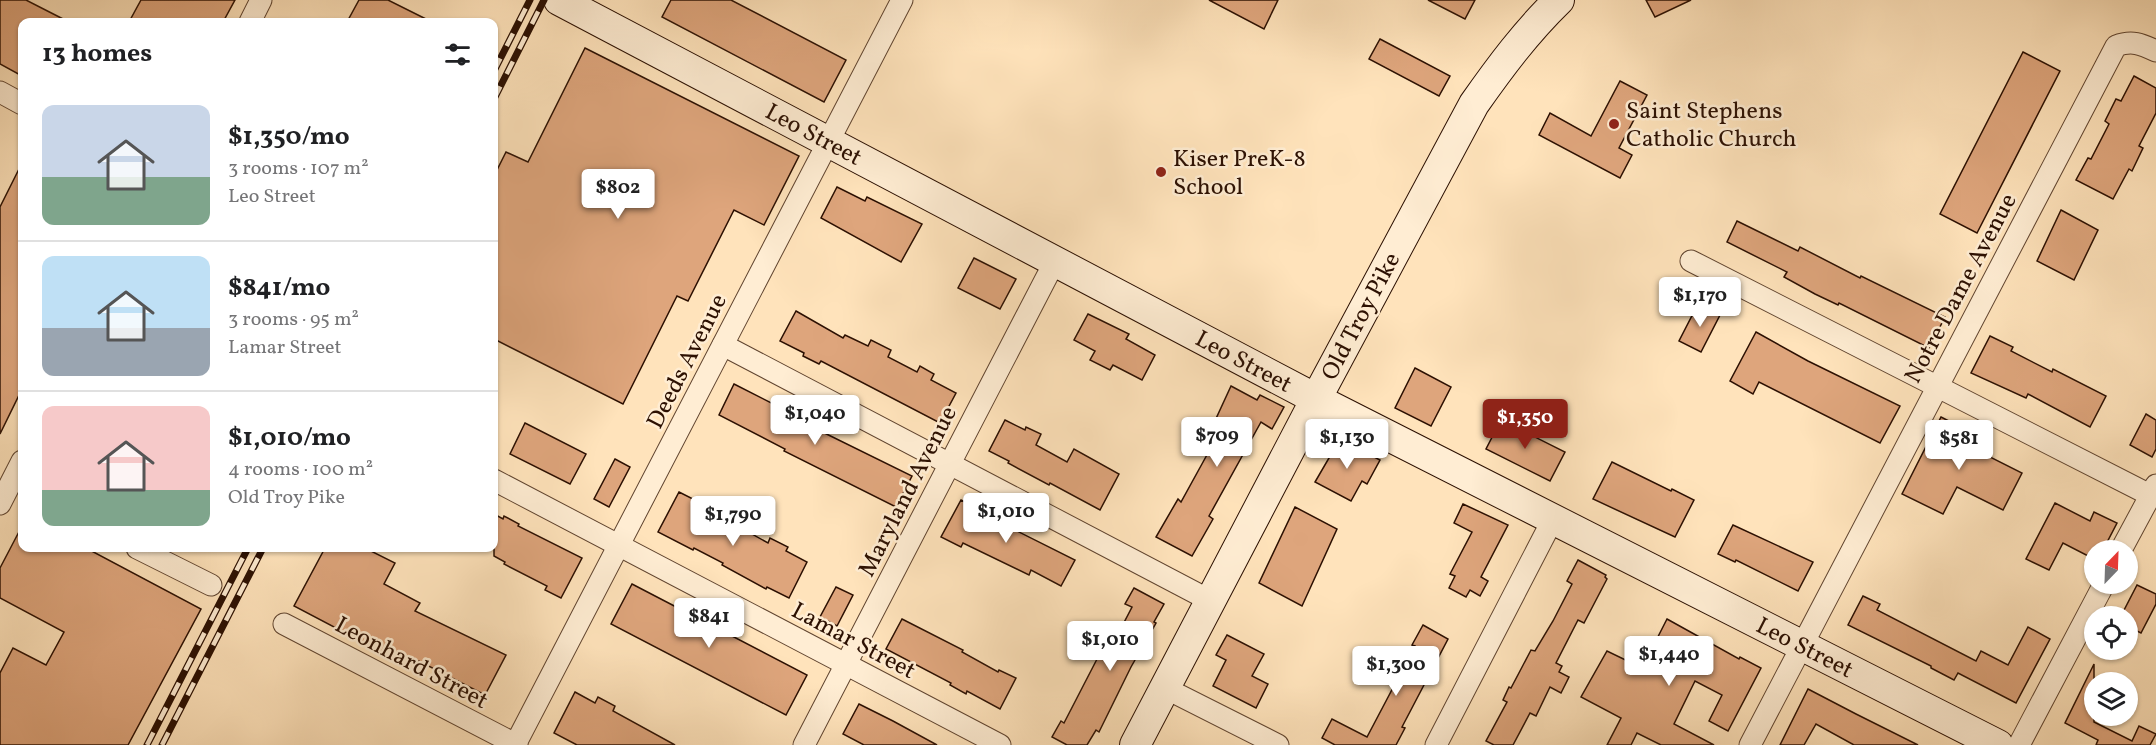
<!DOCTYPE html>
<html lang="en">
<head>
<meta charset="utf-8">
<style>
	body { margin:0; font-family:Vollkorn,serif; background:#f2f2f2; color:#202124; height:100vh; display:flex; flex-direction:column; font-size:22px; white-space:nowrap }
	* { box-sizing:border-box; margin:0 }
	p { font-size:20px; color:#757577 }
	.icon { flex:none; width:33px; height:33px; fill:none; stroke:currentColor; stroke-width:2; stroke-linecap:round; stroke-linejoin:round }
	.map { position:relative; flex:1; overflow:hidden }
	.drawer { position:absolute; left:18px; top:18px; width:480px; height:534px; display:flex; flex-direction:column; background:#fff; border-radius:12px; box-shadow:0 2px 4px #0004 }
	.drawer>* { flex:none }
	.needle { width:39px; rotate:23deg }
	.tools { position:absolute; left:2084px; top:540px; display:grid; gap:12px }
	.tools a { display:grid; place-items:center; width:54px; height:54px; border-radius:50%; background:#fff; box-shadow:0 2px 4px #0004; font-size:30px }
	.price { position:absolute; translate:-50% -51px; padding:0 14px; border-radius:6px; background:#fff; color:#222; font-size:20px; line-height:39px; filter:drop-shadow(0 2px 3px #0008) }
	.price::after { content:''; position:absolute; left:50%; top:36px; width:18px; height:14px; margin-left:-9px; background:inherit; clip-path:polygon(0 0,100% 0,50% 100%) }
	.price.on { background:#8f2418; color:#fff }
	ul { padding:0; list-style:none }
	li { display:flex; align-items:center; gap:18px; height:150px; padding:0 24px }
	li+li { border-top:2px solid #e0e0e0 }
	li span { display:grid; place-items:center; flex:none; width:168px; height:120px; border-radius:12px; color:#555 }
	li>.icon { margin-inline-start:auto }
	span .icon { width:72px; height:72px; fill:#fffc; stroke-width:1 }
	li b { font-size:26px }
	h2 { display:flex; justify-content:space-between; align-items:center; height:72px; padding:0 24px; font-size:26px }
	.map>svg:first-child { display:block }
	.building { fill:#dea57c; stroke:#2c1002; stroke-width:1.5 }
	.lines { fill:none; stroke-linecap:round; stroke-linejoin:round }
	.street-casing { stroke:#614530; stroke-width:23 }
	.secondary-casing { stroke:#2c1002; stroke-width:32 }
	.street { stroke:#ffedd3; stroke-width:21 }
	.secondary { stroke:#ffedd3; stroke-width:30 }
	.rail-casing { stroke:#2c1002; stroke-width:7 }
	.rail { stroke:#ffedd3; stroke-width:4.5; stroke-dasharray:14; stroke-linecap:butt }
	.poi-dot { fill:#8f2418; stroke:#ffedd3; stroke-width:2 }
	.labels { text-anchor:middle; stroke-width:5; stroke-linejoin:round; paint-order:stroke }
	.poi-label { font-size:24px; fill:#2c1002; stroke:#ffedd3; text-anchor:start }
	.street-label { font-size:24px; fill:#2c1002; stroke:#ffedd3 }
</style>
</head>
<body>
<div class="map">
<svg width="2156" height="745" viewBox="0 0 2156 745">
	<rect width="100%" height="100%" fill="#ffe3bb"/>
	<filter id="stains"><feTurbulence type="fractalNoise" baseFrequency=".00333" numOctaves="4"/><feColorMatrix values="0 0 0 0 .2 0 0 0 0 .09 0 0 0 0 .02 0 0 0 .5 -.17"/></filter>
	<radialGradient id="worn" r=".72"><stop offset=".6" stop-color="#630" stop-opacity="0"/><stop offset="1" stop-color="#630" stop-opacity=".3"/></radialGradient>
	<g class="building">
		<polygon points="0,0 26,0 69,22 22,22 22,76 0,64"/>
		<polygon points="141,0 235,0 223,22 129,22"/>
		<polygon points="359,0 388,0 432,22 347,22"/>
		<polygon points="671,0 731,0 846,60 824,102 662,17"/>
		<polygon points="1209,0 1278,0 1264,29"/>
		<polygon points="1428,0 1475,0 1465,19"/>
		<polygon points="1646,0 1691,0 1655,17"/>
		<polygon points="1380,39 1450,76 1439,96 1369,59"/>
		<polygon points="585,48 799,156 764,225 734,210 688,301 677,296 623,404 494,339 494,176 506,152 528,162"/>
		<polygon points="2023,52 2060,71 1977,233 1940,214"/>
		<polygon points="2134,76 2156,88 2156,113 2139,146 2143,148 2132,171 2129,169 2113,199 2076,180 2088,158 2091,159 2109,124 2105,121 2116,99 2121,101"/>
		<polygon points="1620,81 1647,95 1619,148 1632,155 1620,178 1539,135 1550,113 1591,136"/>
		<polygon points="22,163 22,389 0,434 0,207"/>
		<polygon points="837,187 865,201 867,197 922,224 901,262 821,218"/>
		<polygon points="2061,210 2098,230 2074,280 2037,261"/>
		<polygon points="1737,221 1798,251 1800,247 1860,278 1861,276 1945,317 1929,348 1839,303 1838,305 1815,294 1784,277 1787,272 1727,242"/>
		<polygon points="974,258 1016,279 1000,309 958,288"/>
		<polygon points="1698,304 1720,315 1701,352 1679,341"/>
		<polygon points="796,311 843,338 845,335 868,346 871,340 891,350 888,357 917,372 920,366 934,374 931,380 956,393 940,423 821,361 819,364 803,356 804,353 780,341"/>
		<polygon points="1088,314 1129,334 1126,339 1155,355 1142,380 1113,365 1110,370 1090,360 1095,351 1074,340"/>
		<polygon points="1756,332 1808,361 1900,406 1880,443 1759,382 1753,394 1730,381"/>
		<polygon points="1990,336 2013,347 2011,351 2052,372 2053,369 2106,396 2090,427 2028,394 2026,398 1971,373"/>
		<polygon points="1415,368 1451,387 1431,426 1395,408"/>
		<polygon points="734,384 791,413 790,416 912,476 896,507 784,451 785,449 719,415"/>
		<polygon points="1231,386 1257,400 1260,395 1284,407 1272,429 1261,422 1209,516 1213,519 1192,556 1156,537 1178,499 1181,502 1208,453 1211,455 1225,428 1214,423"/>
		<polygon points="2146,414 2156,420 2156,449 2152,457 2130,445"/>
		<polygon points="1941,417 1982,438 1976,450 2022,473 2003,510 1957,487 1943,514 1902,494"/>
		<polygon points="1005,420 1025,430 1026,427 1041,434 1036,445 1067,462 1074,449 1119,474 1100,510 1050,483 1049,485 1008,463 1009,461 989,451"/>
		<polygon points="1501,420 1565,452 1550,481 1486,449"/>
		<polygon points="525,423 586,454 570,484 510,454"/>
		<polygon points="1340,439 1380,460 1367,484 1362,481 1351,501 1315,482"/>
		<polygon points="615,459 630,467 609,507 594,499"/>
		<polygon points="1612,462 1671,491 1672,489 1694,500 1675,537 1593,499"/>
		<polygon points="679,492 695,500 692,505 719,518 720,516 768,543 770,538 788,547 786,551 807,562 789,598 767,587 766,589 722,565 723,563 694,548 693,550 658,532"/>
		<polygon points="961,500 980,510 979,512 1075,560 1061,586 1031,570 1029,575 963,543 961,547 941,537"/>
		<polygon points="2055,503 2090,521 2094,512 2117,523 2103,550 2094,550 2094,559 2063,543 2049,570 2026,559"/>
		<polygon points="1463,504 1508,525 1481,577 1488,581 1480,596 1470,590 1466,597 1449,588 1455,576 1450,574 1472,532 1454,523"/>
		<polygon points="1295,507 1337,529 1302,606 1259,583"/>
		<polygon points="494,514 503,519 504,516 519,524 518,526 582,558 561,598 545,590 547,586 504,564 505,562 494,556"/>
		<polygon points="1733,525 1813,562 1798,591 1736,560 1735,562 1718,554"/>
		<polygon points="22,526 22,548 86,548 201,609 128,745 0,745 0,673 13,648 46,665 64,632 0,598 0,568"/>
		<polygon points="325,548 365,548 395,563 384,584 420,603 415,611 506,655 485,695 419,661 418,664 394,651 391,657 294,606"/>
		<polygon points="1578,560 1606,575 1605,577 1607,579 1584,623 1578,620 1556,663 1562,666 1559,672 1569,677 1561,693 1550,687 1536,716 1530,713 1513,745 1494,745 1486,741 1507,702 1503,700 1509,687 1511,688 1531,650 1535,651 1553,621 1572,584 1567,581"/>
		<polygon points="632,584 807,675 786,715 611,624"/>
		<polygon points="2137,585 2156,594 2156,604 2141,633 2127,626 2127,616 2121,616"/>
		<polygon points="836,587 853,595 837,626 820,617"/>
		<polygon points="1134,588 1164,604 1154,622 1156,623 1131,667 1099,732 1096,730 1087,745 1067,745 1052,737 1061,721 1064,723 1112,630 1118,634 1132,607 1125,604"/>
		<polygon points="1863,596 1880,604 1877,610 1976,661 1981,651 2008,665 2028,627 2050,639 2016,703 1958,673 1954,680 1931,668 1931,666 1848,625"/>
		<polygon points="902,619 963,650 962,652 998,672 999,670 1016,678 1000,709 967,691 966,694 950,685 951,683 886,649"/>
		<polygon points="1667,619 1739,659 1740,657 1761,668 1728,731 1709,721 1722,695 1695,681 1674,724 1714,745 1661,745 1637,733 1631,745 1607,745 1621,718 1581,697 1607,651 1642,668"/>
		<polygon points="1423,625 1448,639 1402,727 1405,728 1396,745 1335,745 1322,738 1332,719 1367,737 1415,646 1412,645"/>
		<polygon points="1227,635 1264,654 1252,676 1268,684 1256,708 1213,686 1226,660 1216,655"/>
		<polygon points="2094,664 2094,722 2132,741 2139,726 2156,734 2150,745 2096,745 2098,740 2065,723"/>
		<polygon points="1808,689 1856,714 1918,745 1854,745 1816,724 1804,745 1780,745"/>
		<polygon points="575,692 595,703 598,697 615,706 613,711 675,745 577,745 554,733"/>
		<polygon points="859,704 893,721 937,745 864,745 843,734"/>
	</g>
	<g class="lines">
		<defs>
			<g id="street">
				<polyline points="250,22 261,0"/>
				<polyline points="0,92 22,104"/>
				<polyline points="1691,261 2150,495"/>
				<polyline points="723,345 1211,601"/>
				<polyline points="494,480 1000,745"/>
				<polyline points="0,504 22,461"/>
				<polyline points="137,548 211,585"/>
				<polyline points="2121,550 2156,485"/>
				<polyline points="284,624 517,745"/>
				<polyline points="1165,688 1278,745"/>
				<polyline points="515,745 902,0"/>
				<polyline points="804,745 1055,261"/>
				<polyline points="1436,745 1553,519"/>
				<path d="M1750 745 2116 46C2132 40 2141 44 2156 51"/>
				<polyline points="2019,745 2104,584"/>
			</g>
			<g id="secondary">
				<polyline points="559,0 1316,399 1998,745"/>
				<path d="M1135 745 1316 399 1474 104C1500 67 1526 32 1559 0"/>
			</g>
		</defs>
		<use href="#street" class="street-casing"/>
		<use href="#secondary" class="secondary-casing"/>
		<use href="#street" class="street"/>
		<use href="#secondary" class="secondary"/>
		<defs>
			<g id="rail">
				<polyline points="494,71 530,0"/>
				<polyline points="494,99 544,0"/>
				<polyline points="147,745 248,548"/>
				<polyline points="162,745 263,548"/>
			</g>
		</defs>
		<use href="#rail" class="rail-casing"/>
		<use href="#rail" class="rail"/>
	</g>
	<g class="poi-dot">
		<circle cx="1614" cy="124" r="6"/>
		<circle cx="1161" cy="172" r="6"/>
	</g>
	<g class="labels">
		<g class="poi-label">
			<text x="1626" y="118">Saint Stephens<tspan x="1626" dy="28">Catholic Church</tspan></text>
			<text x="1173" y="166">Kiser PreK-8<tspan x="1173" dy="28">School</tspan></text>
		</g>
		<g class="street-label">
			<text transform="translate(814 134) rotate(28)" y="8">Leo Street</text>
			<text transform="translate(1960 288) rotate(-62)" y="8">Notre Dame Avenue</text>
			<text transform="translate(1360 316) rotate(-62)" y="8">Old Troy Pike</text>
			<text transform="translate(686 361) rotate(-63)" y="8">Deeds Avenue</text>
			<text transform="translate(1244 361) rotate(28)" y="8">Leo Street</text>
			<text transform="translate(907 491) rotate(-63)" y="8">Maryland Avenue</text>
			<text transform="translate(854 640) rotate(28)" y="8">Lamar Street</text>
			<text transform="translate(1805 647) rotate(27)" y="8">Leo Street</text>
			<text transform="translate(412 662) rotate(28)" y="8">Leonhard Street</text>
		</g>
	</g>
	<rect width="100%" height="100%" filter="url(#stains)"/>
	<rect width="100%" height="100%" fill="url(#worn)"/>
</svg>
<div class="tools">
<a><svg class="needle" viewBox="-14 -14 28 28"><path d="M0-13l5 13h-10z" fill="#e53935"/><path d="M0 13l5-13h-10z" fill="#757577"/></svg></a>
<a><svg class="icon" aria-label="locate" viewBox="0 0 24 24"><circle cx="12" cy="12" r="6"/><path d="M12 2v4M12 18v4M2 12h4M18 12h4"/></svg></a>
<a><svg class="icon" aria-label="layers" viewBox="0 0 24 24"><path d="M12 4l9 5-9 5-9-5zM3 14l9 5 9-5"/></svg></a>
</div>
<b class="price" style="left:618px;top:220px">$802</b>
<b class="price" style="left:1700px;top:328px">$1,170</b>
<b class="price" style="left:815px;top:446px">$1,040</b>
<b class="price on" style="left:1525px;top:450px">$1,350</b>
<b class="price" style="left:1217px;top:468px">$709</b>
<b class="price" style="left:1347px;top:470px">$1,130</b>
<b class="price" style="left:1959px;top:471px">$581</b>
<b class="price" style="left:1006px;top:544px">$1,010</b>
<b class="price" style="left:733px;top:547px">$1,790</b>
<b class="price" style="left:709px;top:649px">$841</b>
<b class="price" style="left:1110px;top:672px">$1,010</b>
<b class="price" style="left:1669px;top:687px">$1,440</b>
<b class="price" style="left:1396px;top:697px">$1,300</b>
<section class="drawer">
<h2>13 homes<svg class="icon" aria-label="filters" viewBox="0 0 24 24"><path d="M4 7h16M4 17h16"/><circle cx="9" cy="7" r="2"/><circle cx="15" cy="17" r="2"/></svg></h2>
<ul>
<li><span style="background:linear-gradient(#c9d6e8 60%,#7fa58c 0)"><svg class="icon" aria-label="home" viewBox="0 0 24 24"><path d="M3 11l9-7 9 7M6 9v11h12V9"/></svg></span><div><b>$1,350/mo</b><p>3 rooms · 107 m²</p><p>Leo Street</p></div></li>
<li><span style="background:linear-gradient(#bfe0f5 60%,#9aa5b1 0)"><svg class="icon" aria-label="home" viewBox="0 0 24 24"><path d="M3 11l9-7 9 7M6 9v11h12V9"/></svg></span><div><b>$841/mo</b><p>3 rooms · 95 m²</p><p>Lamar Street</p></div></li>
<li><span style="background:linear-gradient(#f6c9c9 70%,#7fa58c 0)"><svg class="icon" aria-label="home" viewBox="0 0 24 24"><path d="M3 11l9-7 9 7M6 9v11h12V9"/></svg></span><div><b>$1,010/mo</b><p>4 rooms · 100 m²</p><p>Old Troy Pike</p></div></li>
</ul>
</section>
</div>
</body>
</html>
